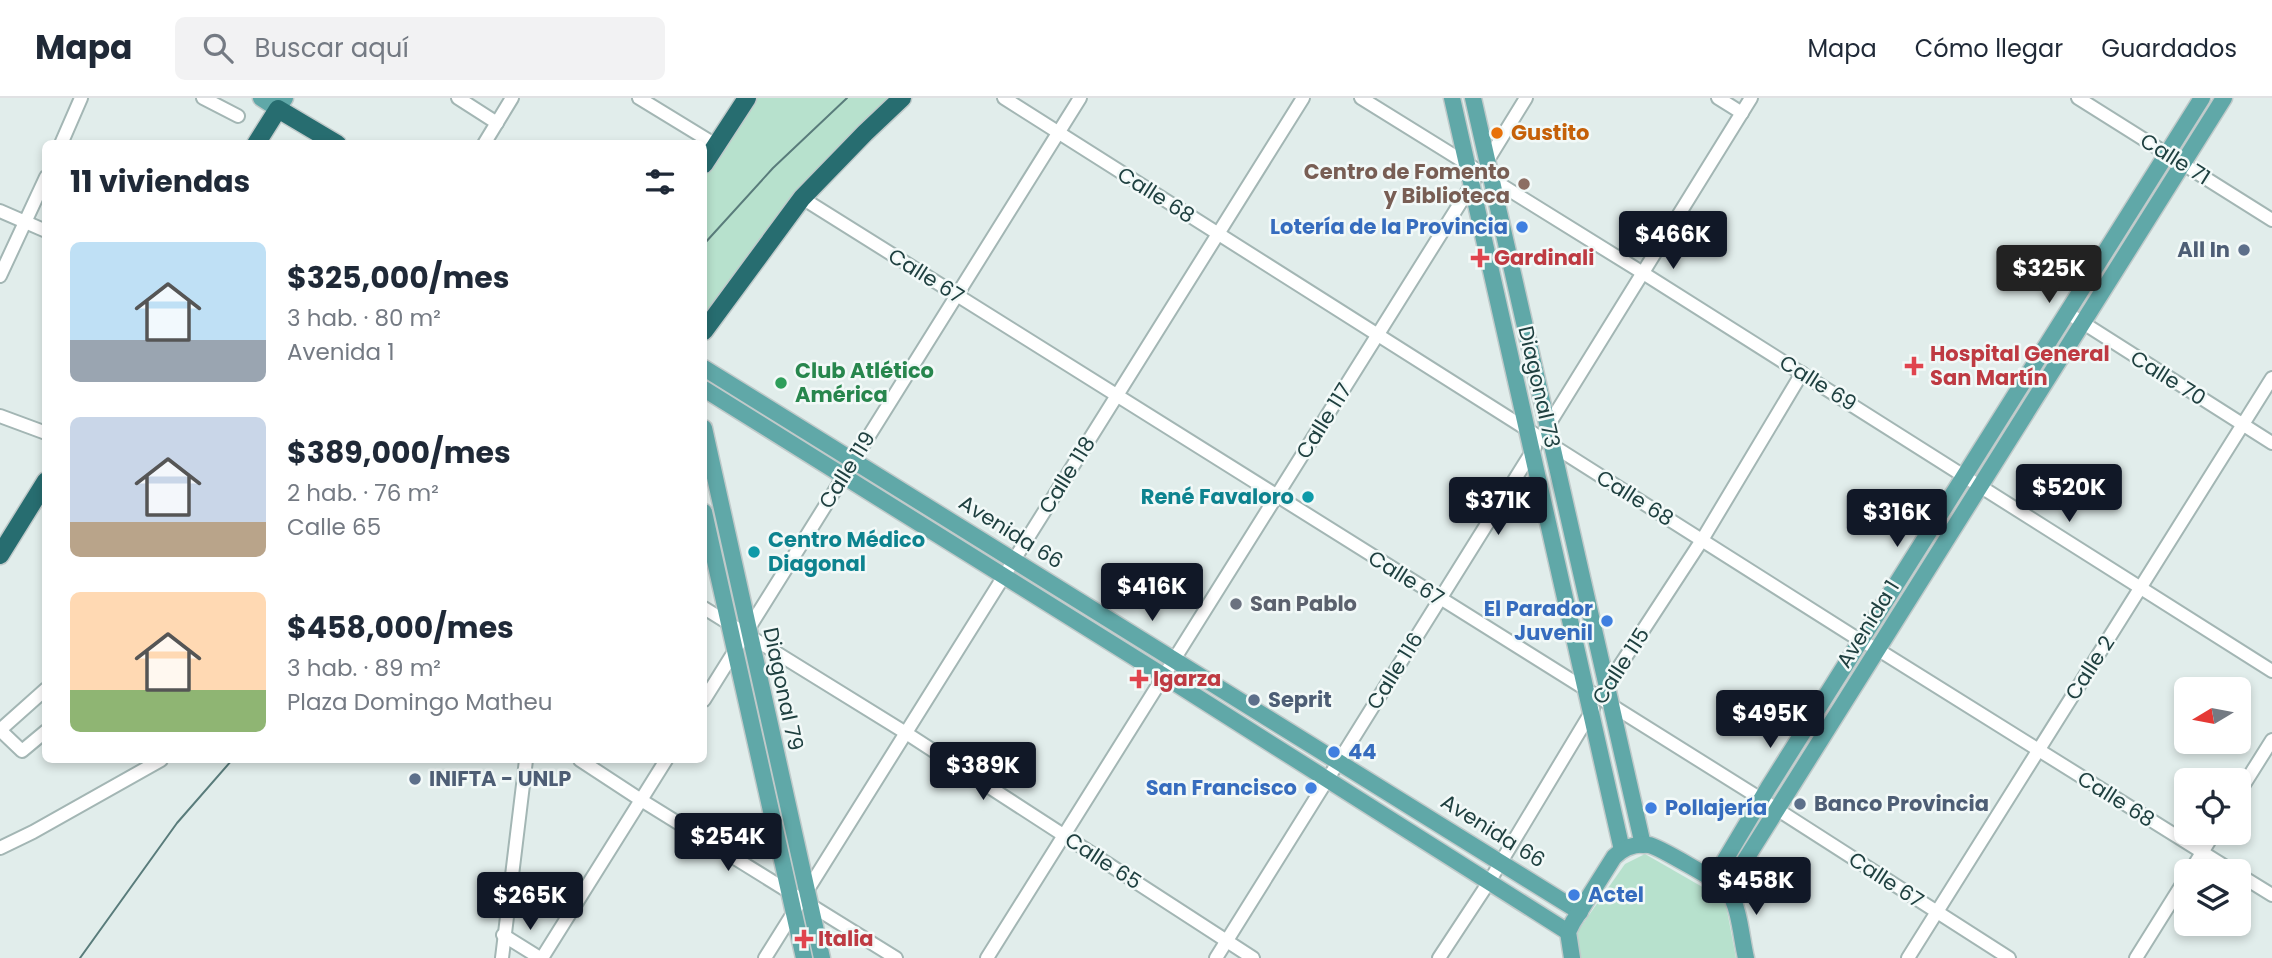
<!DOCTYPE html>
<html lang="es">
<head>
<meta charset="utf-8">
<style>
	body { margin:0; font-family:Poppins,sans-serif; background:#f2f2f3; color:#1f2937; height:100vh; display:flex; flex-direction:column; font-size:26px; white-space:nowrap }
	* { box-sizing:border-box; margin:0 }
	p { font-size:23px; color:#747a83 }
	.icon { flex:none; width:38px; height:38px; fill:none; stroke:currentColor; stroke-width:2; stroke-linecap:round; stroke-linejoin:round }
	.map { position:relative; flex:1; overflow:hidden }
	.sheet { position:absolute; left:42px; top:42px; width:665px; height:623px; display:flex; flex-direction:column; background:#fff; border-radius:10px; box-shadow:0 4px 10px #0003 }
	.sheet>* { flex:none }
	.needle { width:46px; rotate:260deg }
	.controls { position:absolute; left:2174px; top:579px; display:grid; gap:14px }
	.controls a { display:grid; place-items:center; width:77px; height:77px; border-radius:10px; background:#fff; box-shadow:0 4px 10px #0003; font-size:35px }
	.price { position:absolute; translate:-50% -60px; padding:0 16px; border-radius:7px; background:#111827; color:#fff; font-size:23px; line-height:46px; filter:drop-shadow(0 2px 4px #0008) }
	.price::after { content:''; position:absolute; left:50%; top:42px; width:21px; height:16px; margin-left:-10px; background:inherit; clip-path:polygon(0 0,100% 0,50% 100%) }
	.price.on { background:#222; color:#fff }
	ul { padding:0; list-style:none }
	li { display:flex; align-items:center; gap:21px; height:175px; padding:0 28px }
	li span { display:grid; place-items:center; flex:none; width:196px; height:140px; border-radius:10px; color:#555 }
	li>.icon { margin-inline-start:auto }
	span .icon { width:84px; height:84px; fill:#fffc; stroke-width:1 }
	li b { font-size:30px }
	h2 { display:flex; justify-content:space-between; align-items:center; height:84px; padding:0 28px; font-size:30px }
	header { display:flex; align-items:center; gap:42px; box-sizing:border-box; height:98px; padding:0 35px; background:#fff; border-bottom:2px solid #e0e1e3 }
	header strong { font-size:33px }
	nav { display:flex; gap:38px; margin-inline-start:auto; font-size:24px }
	.search { width:490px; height:63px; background:#f2f2f3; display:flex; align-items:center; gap:18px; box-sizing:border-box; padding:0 24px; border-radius:10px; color:#747a83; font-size:26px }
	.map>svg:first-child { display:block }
	.green { fill:#b7e1cd }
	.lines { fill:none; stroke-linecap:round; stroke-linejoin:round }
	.minor-casing { stroke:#a3b6b4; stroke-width:16 }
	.major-casing { stroke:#c0caca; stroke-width:19 }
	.highway-casing { stroke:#c0caca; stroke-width:21 }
	.minor { stroke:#fff; stroke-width:12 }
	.major { stroke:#60a8a8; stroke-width:16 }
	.highway { stroke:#276d70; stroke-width:18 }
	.tram { stroke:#597c7b; stroke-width:2 }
	.food-dot { fill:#e8710a; stroke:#f2f9f8; stroke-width:2.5 }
	.education-dot { fill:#8d6e63; stroke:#f2f9f8; stroke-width:2.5 }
	.shop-dot { fill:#3f7fe0; stroke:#f2f9f8; stroke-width:2.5 }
	.service-dot { fill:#5c6f8a; stroke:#f2f9f8; stroke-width:2.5 }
	.health-dot { fill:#e0444e; stroke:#f2f9f8; stroke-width:2.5 }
	.leisure-dot { fill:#2e9e5b; stroke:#f2f9f8; stroke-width:2.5 }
	.culture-dot { fill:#0f9aa8; stroke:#f2f9f8; stroke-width:2.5 }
	.worship-dot { fill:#6b7280; stroke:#f2f9f8; stroke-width:2.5 }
	.labels { text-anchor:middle; stroke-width:5; stroke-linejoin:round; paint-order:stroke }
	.food-label { font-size:21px; font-weight:bold; fill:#c56008; stroke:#f2f9f8; text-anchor:start }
	.street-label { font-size:21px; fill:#1f4040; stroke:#f2f9f8 }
	.education-label { font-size:21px; font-weight:bold; fill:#785e54; stroke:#f2f9f8; text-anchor:end }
	.shop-label { font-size:21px; font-weight:bold; fill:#366cbe; stroke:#f2f9f8; text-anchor:end }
	.service-label { font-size:21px; font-weight:bold; fill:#4e5e75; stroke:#f2f9f8; text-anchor:start }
	.health-label { font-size:21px; font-weight:bold; fill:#be3a42; stroke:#f2f9f8; text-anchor:start }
	.leisure-label { font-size:21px; font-weight:bold; fill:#27864d; stroke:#f2f9f8; text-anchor:start }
	.culture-label { font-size:21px; font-weight:bold; fill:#0d838f; stroke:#f2f9f8; text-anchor:end }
	.worship-label { font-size:21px; font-weight:bold; fill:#5b616d; stroke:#f2f9f8; text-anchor:start }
</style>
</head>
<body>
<header>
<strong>Mapa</strong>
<div class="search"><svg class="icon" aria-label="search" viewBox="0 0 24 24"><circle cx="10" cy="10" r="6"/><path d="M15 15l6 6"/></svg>Buscar aquí</div>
<nav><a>Mapa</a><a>Cómo llegar</a><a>Guardados</a></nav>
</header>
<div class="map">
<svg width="2272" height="860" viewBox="0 0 2272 860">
	<rect width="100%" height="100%" fill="#e1edeb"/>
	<g class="green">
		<polygon points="756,0 893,0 802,89 704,218 704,80"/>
		<polygon points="1645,756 1725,802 1736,860 1580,860 1575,837 1625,766"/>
	</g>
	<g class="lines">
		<defs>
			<g id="minor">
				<polyline points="203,0 238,18"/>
				<polyline points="458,0 497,25"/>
				<polyline points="639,0 716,47"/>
				<polyline points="1004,0 1861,543 1877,551 2234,774"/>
				<polyline points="1361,0 1643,175 2272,573"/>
				<polyline points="1718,0 1742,15"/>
				<polyline points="2078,0 2272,122"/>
				<polyline points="61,46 81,0"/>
				<polyline points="484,46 512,0"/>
				<polyline points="1486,65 1526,0"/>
				<polyline points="802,100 1761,701 2009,860"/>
				<polyline points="0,113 46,133"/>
				<polyline points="0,178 46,79"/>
				<polyline points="2066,214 2272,345"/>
				<polyline points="0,318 46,335"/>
				<polyline points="1546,331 1751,0"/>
				<polyline points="704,510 906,635 1253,860"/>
				<polyline points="46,591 0,632 22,653 46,633"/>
				<polyline points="1604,592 1702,442 1802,275"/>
				<polyline points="704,602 1080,0"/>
				<polyline points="580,662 641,702 896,860"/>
				<polyline points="2238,696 2272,642"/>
				<polyline points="0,750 33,734 161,662"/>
				<polyline points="2190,774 2214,735"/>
				<polyline points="2238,776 2272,797"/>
				<polyline points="503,837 540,860"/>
				<polyline points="502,860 526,662"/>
				<polyline points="542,860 666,662"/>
				<polyline points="765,860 1303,0"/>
				<polyline points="987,860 1474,83"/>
				<polyline points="1216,860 1535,349"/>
				<polyline points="1439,860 1489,784 1593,611"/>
				<polyline points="1908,860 2272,280"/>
				<polyline points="2136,860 2186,780"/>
			</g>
			<g id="major">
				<polyline points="261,0 278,11 285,0"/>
				<polyline points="1452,0 1622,752"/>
				<polyline points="1473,0 1643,747"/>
				<polyline points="704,270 1580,814"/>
				<polyline points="704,291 1164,578 1568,834"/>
				<polyline points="704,330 822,860"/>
				<polyline points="704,414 804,860"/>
				<polyline points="1713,782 1768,690 2202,0"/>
				<polyline points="1727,791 2224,0"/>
				<path d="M1572 860 1568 834 1573 824 1614 759C1623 750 1636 745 1649 747 1657 748 1723 786 1728 792 1740 811 1741 839 1746 860"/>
			</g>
			<g id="highway">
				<polyline points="256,46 278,11 337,46"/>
				<polyline points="704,66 747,0"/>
				<polyline points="704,233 802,100 865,35 902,0"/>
				<polyline points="0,457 46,383"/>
			</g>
		</defs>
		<use href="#minor" class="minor-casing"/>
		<use href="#major" class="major-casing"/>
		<use href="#highway" class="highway-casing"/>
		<use href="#minor" class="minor"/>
		<use href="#major" class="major"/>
		<use href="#highway" class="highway"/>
		<g class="tram">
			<polyline points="704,146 773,70 847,0"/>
			<polyline points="80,860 177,725 232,662"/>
		</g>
	</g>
	<circle class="food-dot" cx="1497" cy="35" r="7"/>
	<circle class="education-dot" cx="1524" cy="86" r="7"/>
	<g class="shop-dot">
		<circle cx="1522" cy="129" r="7"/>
		<circle cx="1607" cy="523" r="7"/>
		<circle cx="1334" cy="654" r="7"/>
		<circle cx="1311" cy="690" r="7"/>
		<circle cx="1651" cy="710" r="7"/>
		<circle cx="1574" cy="797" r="7"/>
	</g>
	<g class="service-dot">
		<circle cx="2244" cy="152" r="7"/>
		<circle cx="1254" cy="602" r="7"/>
		<circle cx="415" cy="681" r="7"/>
		<circle cx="1800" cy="706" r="7"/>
	</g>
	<g class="health-dot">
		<path d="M1476.5 149.5h7v7h7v7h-7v7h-7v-7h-7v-7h7z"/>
		<path d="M1910.5 257.5h7v7h7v7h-7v7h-7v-7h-7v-7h7z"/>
		<path d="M1135.5 570.5h7v7h7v7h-7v7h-7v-7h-7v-7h7z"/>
		<path d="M800.5 830.5h7v7h7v7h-7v7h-7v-7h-7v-7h7z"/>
	</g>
	<circle class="leisure-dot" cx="781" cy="285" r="7"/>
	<g class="culture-dot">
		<circle cx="1308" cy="399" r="7"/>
		<circle cx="754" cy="454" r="7"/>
	</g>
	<circle class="worship-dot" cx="1236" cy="506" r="7"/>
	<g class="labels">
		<g class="food-label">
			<text x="1511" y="42">Gustito</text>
		</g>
		<g class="street-label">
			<text transform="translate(2175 61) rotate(32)" y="7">Calle 71</text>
			<text transform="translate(1156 97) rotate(32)" y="7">Calle 68</text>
			<text transform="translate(926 178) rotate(32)" y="7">Calle 67</text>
			<text transform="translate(2168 280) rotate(32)" y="7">Calle 70</text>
			<text transform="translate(1818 285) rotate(32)" y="7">Calle 69</text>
			<text transform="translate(1539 289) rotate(77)" y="7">Diagonal 73</text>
			<text transform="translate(1324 323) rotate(-58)" y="7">Calle 117</text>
			<text transform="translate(847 372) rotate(-58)" y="7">Calle 119</text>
			<text transform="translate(1067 377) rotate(-58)" y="7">Calle 118</text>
			<text transform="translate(1635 400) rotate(32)" y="7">Calle 68</text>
			<text transform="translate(1011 434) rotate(32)" y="7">Avenida 66</text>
			<text transform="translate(1406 480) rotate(32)" y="7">Calle 67</text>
			<text transform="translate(1868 526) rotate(-58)" y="7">Avenida 1</text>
			<text transform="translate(1621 568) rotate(-57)" y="7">Calle 115</text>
			<text transform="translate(2090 570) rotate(-57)" y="7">Calle 2</text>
			<text transform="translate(1395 573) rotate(-58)" y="7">Calle 116</text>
			<text transform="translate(783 591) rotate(78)" y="7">Diagonal 79</text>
			<text transform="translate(2116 701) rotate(32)" y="7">Calle 68</text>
			<text transform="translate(1493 733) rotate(32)" y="7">Avenida 66</text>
			<text transform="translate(1103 763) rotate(33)" y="7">Calle 65</text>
			<text transform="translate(1886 782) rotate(33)" y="7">Calle 67</text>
		</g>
		<g class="education-label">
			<text x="1510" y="81">Centro de Fomento<tspan x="1510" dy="24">y Biblioteca</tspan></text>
		</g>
		<g class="shop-label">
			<text x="1508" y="136">Lotería de la Provincia</text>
			<text x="1593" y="518">El Parador<tspan x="1593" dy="24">Juvenil</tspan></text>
			<text x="1348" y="661" text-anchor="start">44</text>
			<text x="1297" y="697">San Francisco</text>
			<text x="1665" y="717" text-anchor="start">Pollajería</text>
			<text x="1588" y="804" text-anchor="start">Actel</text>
		</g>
		<g class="service-label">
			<text x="2230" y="159" text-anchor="end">All In</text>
			<text x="1268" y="609">Seprit</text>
			<text x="429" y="688">INIFTA - UNLP</text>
			<text x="1814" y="713">Banco Provincia</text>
		</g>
		<g class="health-label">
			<text x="1494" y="167">Gardinali</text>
			<text x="1930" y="263">Hospital General<tspan x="1930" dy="24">San Martín</tspan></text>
			<text x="1153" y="588">Igarza</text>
			<text x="818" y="848">Italia</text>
		</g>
		<g class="leisure-label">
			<text x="795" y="280">Club Atlético<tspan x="795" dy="24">América</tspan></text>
		</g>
		<g class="culture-label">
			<text x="1294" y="406">René Favaloro</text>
			<text x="768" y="449" text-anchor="start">Centro Médico<tspan x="768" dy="24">Diagonal</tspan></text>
		</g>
		<g class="worship-label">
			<text x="1250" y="513">San Pablo</text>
		</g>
	</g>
</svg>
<div class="controls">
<a><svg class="needle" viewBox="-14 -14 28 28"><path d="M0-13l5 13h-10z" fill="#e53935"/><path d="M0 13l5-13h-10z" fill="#747a83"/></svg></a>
<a><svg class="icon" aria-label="locate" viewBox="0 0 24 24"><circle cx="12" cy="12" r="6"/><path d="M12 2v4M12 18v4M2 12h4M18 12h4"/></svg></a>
<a><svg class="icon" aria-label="layers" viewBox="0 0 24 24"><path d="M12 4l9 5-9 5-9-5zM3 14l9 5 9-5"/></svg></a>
</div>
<b class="price" style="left:1673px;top:173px">$466K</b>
<b class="price on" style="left:2049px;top:207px">$325K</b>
<b class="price" style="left:2069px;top:426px">$520K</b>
<b class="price" style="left:1498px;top:439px">$371K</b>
<b class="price" style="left:1897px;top:451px">$316K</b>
<b class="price" style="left:1152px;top:525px">$416K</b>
<b class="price" style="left:1770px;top:652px">$495K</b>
<b class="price" style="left:983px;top:704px">$389K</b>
<b class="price" style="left:728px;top:775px">$254K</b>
<b class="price" style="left:1756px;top:819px">$458K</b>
<b class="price" style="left:530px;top:834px">$265K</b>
<section class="sheet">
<h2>11 viviendas<svg class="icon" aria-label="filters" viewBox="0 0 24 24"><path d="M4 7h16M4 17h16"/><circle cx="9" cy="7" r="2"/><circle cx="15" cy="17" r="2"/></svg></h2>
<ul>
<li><span style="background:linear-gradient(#bfe0f5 70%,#9aa5b1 0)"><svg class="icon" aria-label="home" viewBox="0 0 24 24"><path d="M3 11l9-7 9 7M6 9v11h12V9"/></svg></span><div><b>$325,000/mes</b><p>3 hab. · 80 m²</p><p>Avenida 1</p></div></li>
<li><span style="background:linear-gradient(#c9d6e8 75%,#b9a48a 0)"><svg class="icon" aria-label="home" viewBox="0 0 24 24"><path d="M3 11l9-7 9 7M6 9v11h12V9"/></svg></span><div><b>$389,000/mes</b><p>2 hab. · 76 m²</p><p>Calle 65</p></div></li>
<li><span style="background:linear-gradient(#ffd9b3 70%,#8fb573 0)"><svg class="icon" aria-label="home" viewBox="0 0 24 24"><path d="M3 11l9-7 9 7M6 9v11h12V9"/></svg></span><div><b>$458,000/mes</b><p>3 hab. · 89 m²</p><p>Plaza Domingo Matheu</p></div></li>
</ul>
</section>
</div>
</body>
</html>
